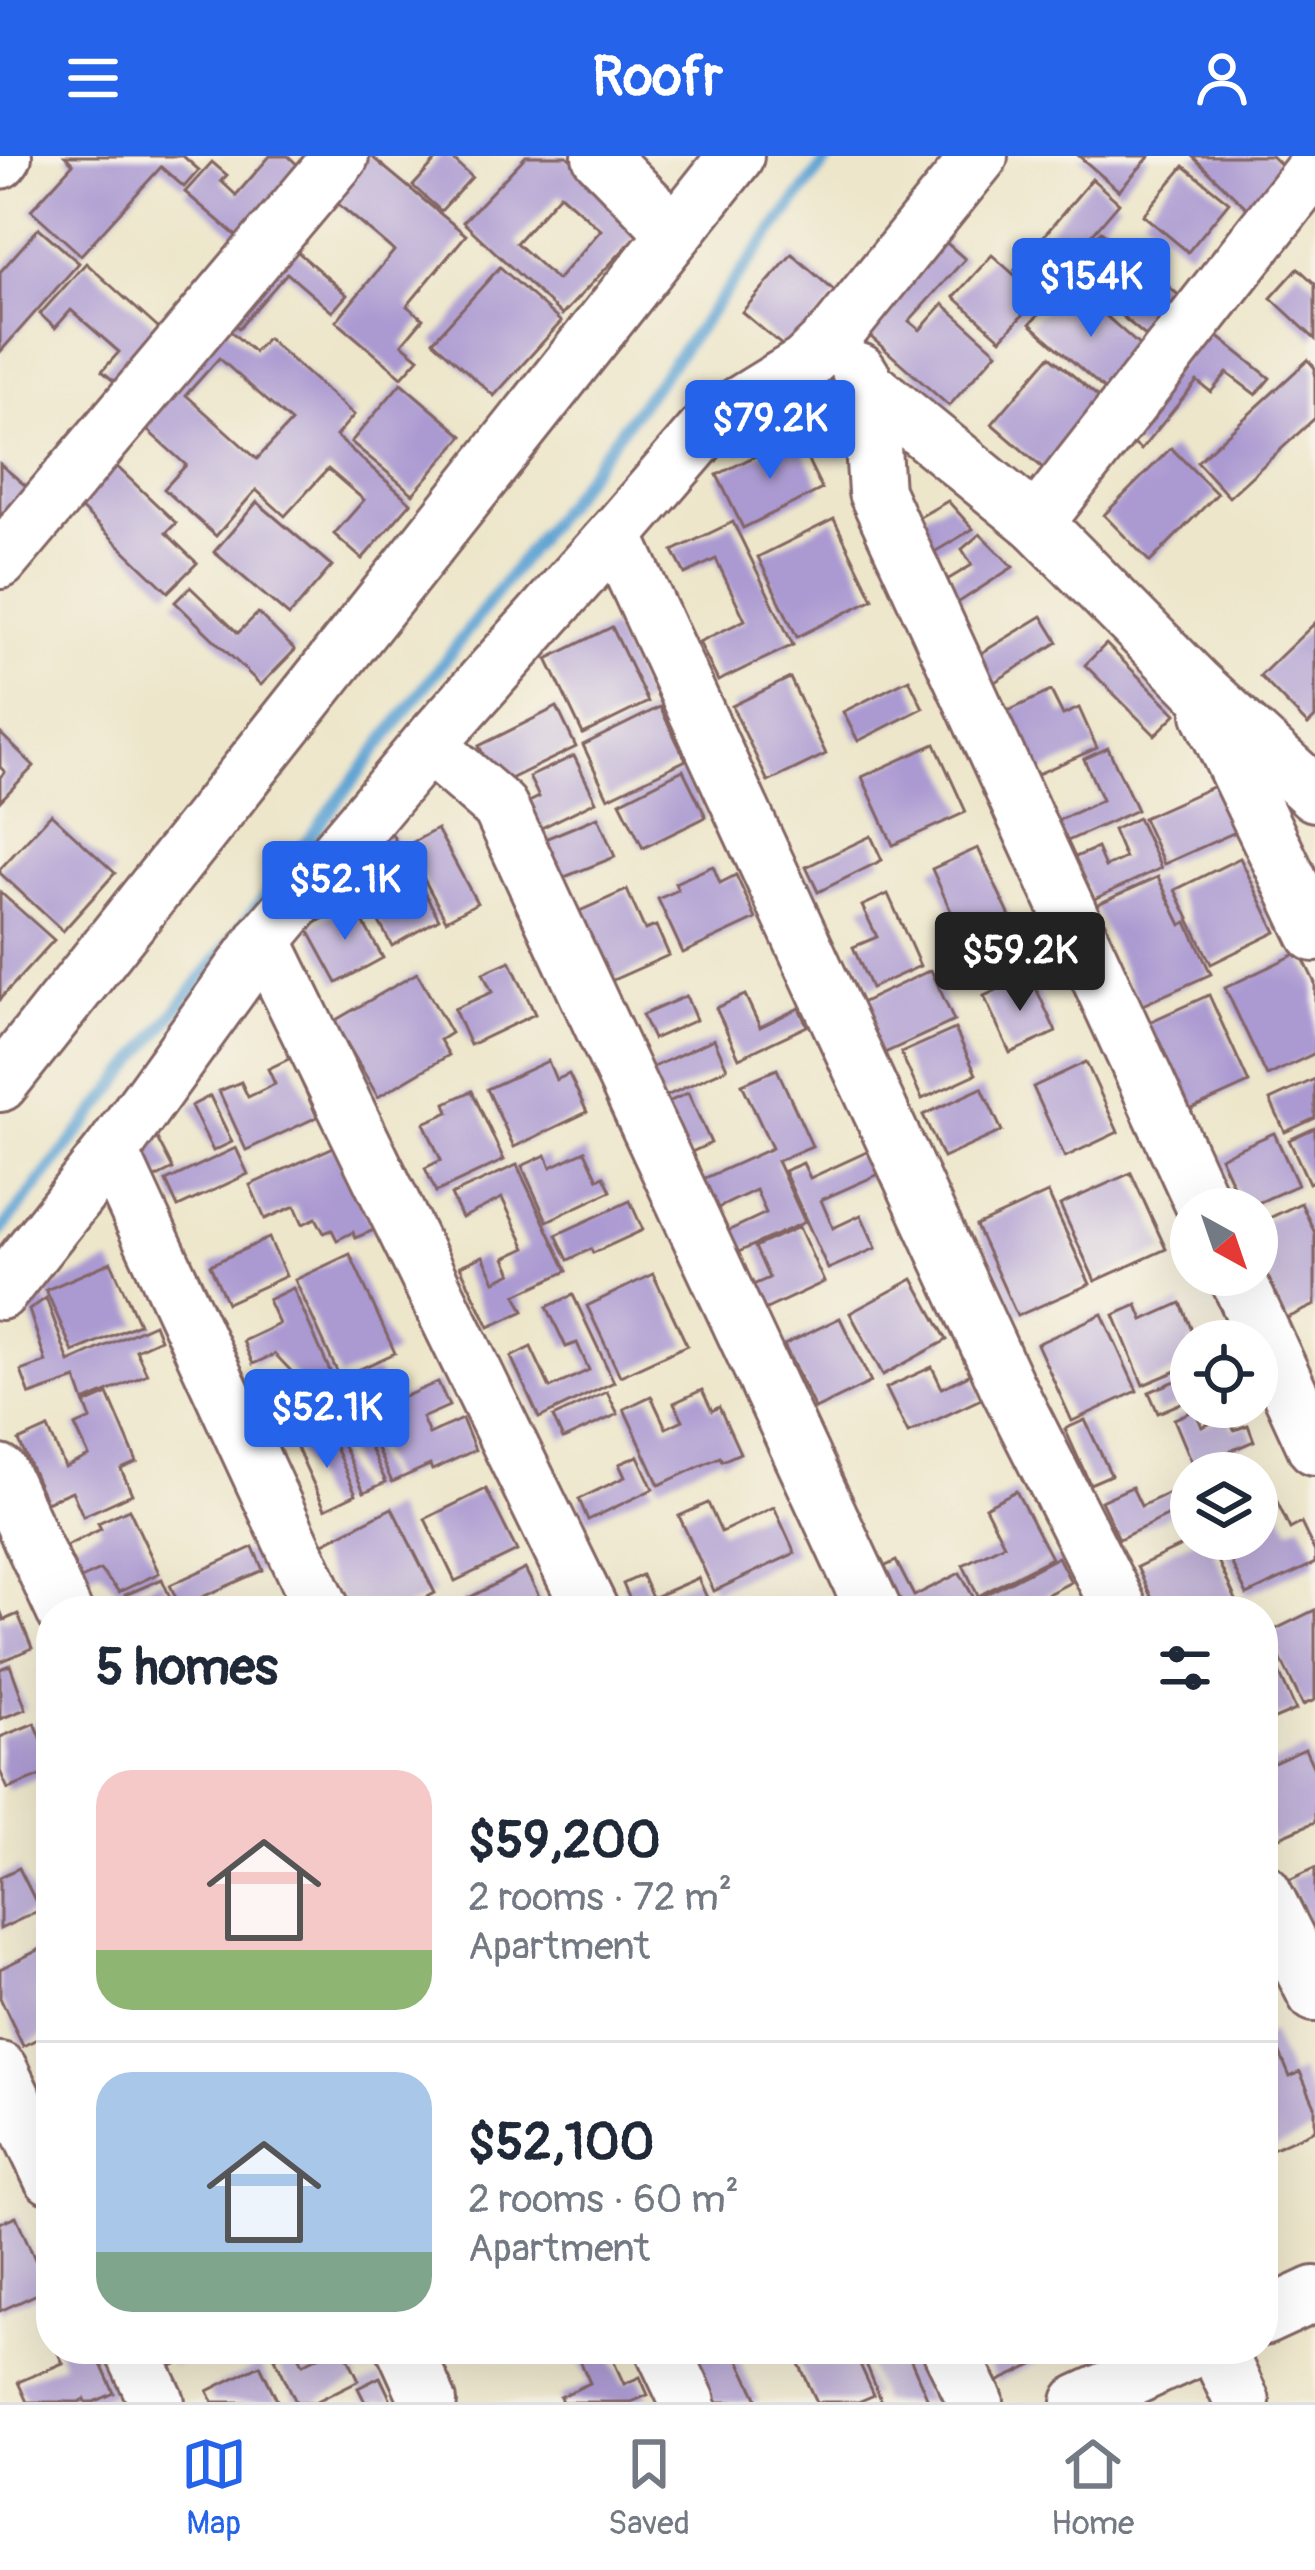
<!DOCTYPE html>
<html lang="en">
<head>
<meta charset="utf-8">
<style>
	body { margin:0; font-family:Pangolin,sans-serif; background:#f2f2f3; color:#1f2937; height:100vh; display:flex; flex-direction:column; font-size:45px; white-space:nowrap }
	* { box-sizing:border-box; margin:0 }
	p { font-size:39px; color:#747a83 }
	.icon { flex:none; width:66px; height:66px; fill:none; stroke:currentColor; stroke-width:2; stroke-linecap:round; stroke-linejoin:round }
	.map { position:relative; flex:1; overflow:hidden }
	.panel { position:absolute; left:36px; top:1440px; width:1242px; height:768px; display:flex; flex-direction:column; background:#fff; border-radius:48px; box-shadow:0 12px 48px #0002 }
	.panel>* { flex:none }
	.needle { width:78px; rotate:140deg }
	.buttons { position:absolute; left:1170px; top:1032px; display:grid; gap:24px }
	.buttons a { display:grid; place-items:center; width:108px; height:108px; border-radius:50%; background:#fff; box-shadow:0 12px 48px #0002; font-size:60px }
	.price { position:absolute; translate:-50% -102px; padding:0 27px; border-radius:12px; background:#2563eb; color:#fff; font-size:39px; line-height:78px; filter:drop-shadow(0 3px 6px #0008) }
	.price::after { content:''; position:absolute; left:50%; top:72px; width:36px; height:27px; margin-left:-18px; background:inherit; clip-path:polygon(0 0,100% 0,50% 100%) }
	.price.current { background:#222; color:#fff }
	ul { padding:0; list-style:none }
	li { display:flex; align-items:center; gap:36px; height:300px; padding:0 60px }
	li+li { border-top:3px solid #e0e1e3 }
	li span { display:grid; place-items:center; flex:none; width:336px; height:240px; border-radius:36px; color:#555 }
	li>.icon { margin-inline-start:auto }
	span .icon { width:144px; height:144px; fill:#fffc; stroke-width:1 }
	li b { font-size:51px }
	h2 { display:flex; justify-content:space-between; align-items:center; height:144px; padding:0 60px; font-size:51px }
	header { display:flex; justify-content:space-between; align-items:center; height:156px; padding:0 60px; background:#2563eb; color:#fff; font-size:54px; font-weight:800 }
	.tabs { display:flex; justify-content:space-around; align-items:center; height:168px; border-top:3px solid #e0e1e3; background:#fff; font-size:33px; color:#747a83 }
	.tabs a { display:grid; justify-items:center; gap:6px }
	.tabs .current { color:#2563eb }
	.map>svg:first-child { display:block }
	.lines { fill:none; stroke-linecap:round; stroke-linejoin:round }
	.stream { stroke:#5da3d3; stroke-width:12 }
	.building { fill:#ab9ad1; fill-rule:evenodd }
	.minor-casing { stroke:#836563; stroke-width:60 }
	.minor { stroke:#fff; stroke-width:54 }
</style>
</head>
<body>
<header><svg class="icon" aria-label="menu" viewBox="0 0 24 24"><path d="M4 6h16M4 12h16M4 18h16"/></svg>Roofr<svg class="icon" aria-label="person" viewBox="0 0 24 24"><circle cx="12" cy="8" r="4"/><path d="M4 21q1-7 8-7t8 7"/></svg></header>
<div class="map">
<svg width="1315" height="2246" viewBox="0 0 1315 2246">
	<rect width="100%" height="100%" fill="#f7f3e8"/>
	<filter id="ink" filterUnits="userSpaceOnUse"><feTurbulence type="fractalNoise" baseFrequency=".00833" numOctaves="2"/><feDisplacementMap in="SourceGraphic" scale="24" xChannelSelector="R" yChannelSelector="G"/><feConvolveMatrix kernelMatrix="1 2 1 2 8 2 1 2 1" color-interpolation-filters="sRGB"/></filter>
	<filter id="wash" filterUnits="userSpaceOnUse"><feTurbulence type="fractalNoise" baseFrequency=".004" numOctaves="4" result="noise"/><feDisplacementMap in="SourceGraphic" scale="48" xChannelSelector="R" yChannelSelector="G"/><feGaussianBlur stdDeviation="2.7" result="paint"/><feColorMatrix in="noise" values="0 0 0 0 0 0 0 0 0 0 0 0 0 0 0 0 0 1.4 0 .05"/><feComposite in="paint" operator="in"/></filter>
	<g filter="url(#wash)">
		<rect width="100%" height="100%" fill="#ede6ca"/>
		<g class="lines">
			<polyline class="stream" points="0,1076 213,808 830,0"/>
		</g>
		<g id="blocks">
			<g class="building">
				<polygon points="65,0 183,0 199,14 184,31 161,11 81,99 31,54 73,8"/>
				<polygon points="270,0 288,0 304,15 242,85 185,36 212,6 227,19 221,25 236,39"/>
				<polygon points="356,0 371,0 466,79 407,150 423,163 402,188 419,202 402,221 336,165 394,95 325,37"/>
				<polygon points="440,0 449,0 472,21 441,55 413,30"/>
				<path d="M526 0H567L644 72 562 159 463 66ZM560 38 601 74 557 124 516 87Z"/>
				<polygon points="1079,0 1150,0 1119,35"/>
				<polygon points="1192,0 1271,0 1286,14 1248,53"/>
				<polygon points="1184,10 1229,46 1188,96 1143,59"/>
				<polygon points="1092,23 1119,47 1042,137 1015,114"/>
				<polygon points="39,72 79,107 0,196 0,116"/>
				<polygon points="1101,75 1187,146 1154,187 1068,115"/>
				<polygon points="941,82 965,103 909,165 920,174 943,148 997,196 949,250 861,172"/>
				<polygon points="283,83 347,139 332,156 287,117 239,172 220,155"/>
				<polygon points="792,98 839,139 790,196 742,156"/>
				<polygon points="992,99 1039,141 1001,183 954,141"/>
				<polygon points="86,107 169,182 123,233 102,215 119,196 71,154 55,172 40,158"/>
				<polygon points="500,111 561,166 494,240 433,185"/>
				<polygon points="1298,112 1315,128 1315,183 1271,142"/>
				<polygon points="1068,126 1151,200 1114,242 1030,168"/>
				<path d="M219 165 254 196 267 182 354 259 336 280 411 347 362 403 334 378 364 344 328 313 285 360 256 334 216 380 164 333 186 309 135 263ZM219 202 291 266 257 303 186 239Z"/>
				<polygon points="1207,172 1270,222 1256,239 1227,217 1211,236 1197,225 1141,294 1121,278"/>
				<polygon points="1050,200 1102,244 1044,313 992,268"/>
				<polygon points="1308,204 1315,212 1315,262 1229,341 1197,306"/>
				<polygon points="401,227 463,280 413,338 351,286"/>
				<polygon points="796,280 822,333 743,372 717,319"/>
				<polygon points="1171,292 1217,338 1150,406 1104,359"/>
				<polygon points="109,303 176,367 166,377 197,407 168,436 71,343"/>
				<polygon points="0,308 40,342 0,389"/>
				<polygon points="948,345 973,373 921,404 902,371"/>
				<polygon points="257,346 332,410 289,460 214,396"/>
				<polygon points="834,363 873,443 797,481 758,401"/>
				<polygon points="733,366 793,489 718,525 699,486 745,464 716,403 685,418 673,395"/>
				<polygon points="980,378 1013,411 950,452 937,430 972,409 962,393"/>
				<polygon points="190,431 238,477 258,457 295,494 261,529 175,446"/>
				<polygon points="1042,460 1058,486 982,534 965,507"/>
				<polygon points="1315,467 1315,562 1308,569 1260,520"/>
				<polygon points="612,471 648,546 583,578 547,503"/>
				<polygon points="1106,488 1176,558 1155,579 1085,509"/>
				<polygon points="790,522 826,598 768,626 732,550"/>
				<polygon points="909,523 923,552 858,585 843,556"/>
				<polygon points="1051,535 1063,559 1079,552 1097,592 1033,620 1004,557"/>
				<polygon points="557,551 576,591 498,629 479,590"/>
				<polygon points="660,551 686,604 608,642 583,589"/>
				<polygon points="0,577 34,610 0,645 0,621 5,616 0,611"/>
				<polygon points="935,588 966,656 893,689 862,621"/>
				<polygon points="1108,592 1137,654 1065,686 1055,666 1102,644 1084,603"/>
				<polygon points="574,600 596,645 527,679 515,653 539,641 529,621"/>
				<polygon points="683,614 706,661 643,692 620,646"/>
				<polygon points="1221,627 1242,673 1164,708 1143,662"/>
				<polygon points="51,658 115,717 63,775 0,717 0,713"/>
				<polygon points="598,661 615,701 552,726 535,687"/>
				<polygon points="1138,662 1161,712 1092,744 1073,702 1097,692 1105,711 1125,702 1113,674"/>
				<polygon points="387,669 439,763 392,790 371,751 384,744 365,710 376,704 364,682"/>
				<polygon points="437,673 477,747 446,764 406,690"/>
				<polygon points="871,680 882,704 818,736 806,711"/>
				<polygon points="978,692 1014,769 967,791 932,713"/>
				<polygon points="1240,702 1276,776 1211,808 1175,734"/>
				<polygon points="713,710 720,727 736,719 756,763 683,797 658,743 678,734 675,727"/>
				<polygon points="1158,721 1181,769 1187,766 1211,818 1140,850 1094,750"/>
				<polygon points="627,734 645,774 656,770 669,799 595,832 564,762"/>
				<polygon points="0,736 54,784 0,843"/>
				<polygon points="888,738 920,810 871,832 853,791 877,781 862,750"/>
				<polygon points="352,746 383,802 337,827 307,772"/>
				<polygon points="1300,796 1315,827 1315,897 1267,920 1225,832"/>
				<polygon points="510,805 535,858 470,889 454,853 492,836 483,817"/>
				<polygon points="931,814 954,865 865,906 842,856"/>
				<polygon points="417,817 451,877 440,884 449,899 378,941 334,865"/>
				<polygon points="1030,819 1056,876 1010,897 984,840"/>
				<polygon points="745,839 760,871 799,852 807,870 739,902 716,852"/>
				<polygon points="1209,839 1249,927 1185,956 1145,868"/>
				<polygon points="686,840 696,864 653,883 642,859"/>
				<polygon points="955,873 976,918 922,943 901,897"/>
				<polygon points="714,883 727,912 649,948 636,919"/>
				<polygon points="291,902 317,961 246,994 219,935 241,926 248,941 275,928 268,913"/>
				<polygon points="548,905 556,924 569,918 587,956 514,991 487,933"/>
				<polygon points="1086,906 1118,976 1065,1001 1033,931"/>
				<polygon points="777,913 812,990 777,1005 805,1066 725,1102 715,1081 766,1057 756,1034 705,1058 692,1028 772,992 742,928"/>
				<polygon points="1315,923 1315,962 1285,976 1270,944"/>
				<polygon points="982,932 1002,975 943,1002 923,959"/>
				<polygon points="472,935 504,1004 436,1036 425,1012 441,1004 424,967 449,956 446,947"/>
				<polygon points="688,937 711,987 672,1005 649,955"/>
				<polygon points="210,940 232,986 213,995 191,950"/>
				<polygon points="149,967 173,1013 153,1023 129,977"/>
				<polygon points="1315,972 1315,1024 1309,1027 1289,984"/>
				<polygon points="1274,977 1298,1029 1244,1053 1220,1001"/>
				<polygon points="336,990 374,1074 355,1082 353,1076 337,1084 332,1074 324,1077 316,1062 303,1068 295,1050 265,1063 250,1029"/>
				<polygon points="236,992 248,1018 178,1051 166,1025"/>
				<polygon points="585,995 598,1023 604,1020 611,1035 547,1065 522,1010 546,999 551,1011"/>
				<polygon points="869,995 879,1018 821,1044 833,1072 861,1059 876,1092 828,1113 784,1015 803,1007 810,1022"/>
				<polygon points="517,1009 567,1115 516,1139 524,1155 489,1171 460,1110 483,1100 495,1125 512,1117 505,1102 526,1092 502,1042 462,1062 451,1039"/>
				<polygon points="1131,1017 1166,1093 1095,1125 1060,1049"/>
				<polygon points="1048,1037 1090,1128 1017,1160 976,1070"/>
				<polygon points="630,1045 643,1074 593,1097 591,1093 568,1104 556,1079"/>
				<polygon points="1301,1047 1315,1077 1315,1149 1283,1164 1257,1106 1257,1068"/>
				<polygon points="799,1071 824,1126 764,1154 753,1129 769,1122 755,1091"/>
				<polygon points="269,1082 286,1120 227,1147 210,1109"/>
				<polygon points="350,1098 395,1197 340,1222 295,1124"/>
				<polygon points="111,1106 139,1168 73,1196 46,1134"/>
				<polygon points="653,1118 687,1189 620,1220 587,1150"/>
				<polygon points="913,1123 947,1184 883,1219 850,1157"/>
				<polygon points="293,1132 333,1222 308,1233 275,1198 253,1208 243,1185 279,1168 268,1144"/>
				<polygon points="573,1139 614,1226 539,1262 511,1201 531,1191 550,1232 589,1214 577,1187 566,1191 547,1151"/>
				<polygon points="46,1142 69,1206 154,1168 160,1183 136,1194 147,1218 84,1246 76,1223 30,1239 21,1215 46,1206 29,1154"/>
				<polygon points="1181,1147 1196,1185 1191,1185 1191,1209 1143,1229 1114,1159 1137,1149 1143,1164"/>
				<polygon points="1102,1158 1137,1235 1072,1265 1037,1188"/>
				<polygon points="840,1162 871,1226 815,1253 784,1189"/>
				<polygon points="932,1211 942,1232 971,1218 983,1242 908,1277 886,1232"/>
				<polygon points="376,1215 390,1247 438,1226 449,1250 422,1262 429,1278 462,1263 475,1294 432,1314 430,1309 392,1326 348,1228"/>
				<polygon points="1185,1221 1191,1235 1191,1243 1158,1257 1149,1236"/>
				<polygon points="702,1234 712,1255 719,1251 740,1297 722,1305 720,1301 659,1329 624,1253 651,1240 666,1272 683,1264 674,1247"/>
				<polygon points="607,1236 618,1258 563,1283 553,1261"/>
				<polygon points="108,1238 137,1306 121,1313 132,1338 83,1360 72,1335 46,1346 19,1285 48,1272 65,1311 89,1300 75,1270 91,1263 85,1248"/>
				<polygon points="1195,1254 1202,1271 1228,1260 1234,1274 1248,1269 1254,1285 1194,1311 1174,1263"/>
				<polygon points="353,1255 386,1326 364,1336 332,1265"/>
				<polygon points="1085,1264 1111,1319 1090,1328 1065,1273"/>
				<polygon points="329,1278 356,1338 325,1353 297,1292"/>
				<polygon points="638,1300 653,1333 588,1364 579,1343 625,1321 619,1308"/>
				<polygon points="1132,1331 1141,1350 1182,1331 1190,1349 1119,1383 1101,1345"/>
				<polygon points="486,1333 517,1395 455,1425 425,1363"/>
				<polygon points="1016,1335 1051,1402 978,1440 963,1409 1004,1388 985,1351"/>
				<polygon points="1273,1337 1290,1373 1301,1367 1315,1396 1315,1407 1247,1439 1220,1383 1257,1383 1257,1344"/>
				<polygon points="708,1347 721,1376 774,1351 795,1397 714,1435 679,1360"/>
				<polygon points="392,1352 435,1437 400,1455 346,1455 314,1392"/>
				<polygon points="129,1353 159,1417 119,1436 100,1414 81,1423 66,1390 101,1373 98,1367"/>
				<polygon points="1196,1383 1208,1383 1237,1446 1219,1455 1158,1455 1137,1411"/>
				<polygon points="253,1391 263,1414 200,1442 206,1455 182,1455 170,1429"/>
				<polygon points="1058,1401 1071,1426 1015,1455 988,1455 981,1441"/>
				<polygon points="896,1405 914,1440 960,1417 976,1446 959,1455 889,1455 870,1418"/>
				<polygon points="525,1413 543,1448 529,1455 465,1455 461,1446"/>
				<polygon points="642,1419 652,1442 698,1422 707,1442 677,1455 635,1455 623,1428"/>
				<polygon points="162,1423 176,1455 114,1455 129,1448 125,1439"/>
				<polygon points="0,1454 4,1464 18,1458 32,1492 0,1506"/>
				<polygon points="1315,1454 1315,1544 1303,1549 1268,1477"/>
				<polygon points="1270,1496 1296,1554 1263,1568 1263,1499"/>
				<polygon points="10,1509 26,1553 0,1563 0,1513"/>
				<polygon points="35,1567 51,1605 51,1616 8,1633 0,1615 0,1581"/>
				<polygon points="1305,1593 1315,1615 1315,1666 1271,1685 1263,1667 1263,1653 1269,1650 1263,1636 1263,1612"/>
				<polygon points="19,1712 40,1754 0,1773 0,1721"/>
				<polygon points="1315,1712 1315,1782 1289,1724"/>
				<polygon points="51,1788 51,1876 23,1890 0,1842 0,1813"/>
				<polygon points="1271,1876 1290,1921 1300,1916 1315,1950 1315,1974 1263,1997 1263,1880"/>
				<polygon points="16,2060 48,2133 0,2155 0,2067"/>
				<polygon points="56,2193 94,2193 114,2237 94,2246 86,2246 85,2243 79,2246 27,2246 18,2226 63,2207"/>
				<polygon points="164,2193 208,2193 172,2210"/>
				<polygon points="292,2193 296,2193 303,2208 333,2193 344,2193 359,2224 315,2246 296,2246 275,2202"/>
				<polygon points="575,2193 608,2193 624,2228 640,2221 648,2239 631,2246 562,2246 560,2241 590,2227"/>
				<polygon points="689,2193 734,2193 759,2246 713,2246"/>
				<polygon points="792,2193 853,2193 874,2239 858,2246 817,2246"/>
				<polygon points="860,2193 906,2193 929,2246 882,2246"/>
				<polygon points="986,2193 1042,2193 1046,2203 997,2226 982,2195"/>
				<polygon points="260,2209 278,2246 213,2246 208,2235"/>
				<polygon points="380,2221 392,2246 365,2246 358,2232"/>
			</g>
		</g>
	</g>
	<g filter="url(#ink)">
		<use href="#blocks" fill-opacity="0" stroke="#836563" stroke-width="3"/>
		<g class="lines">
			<defs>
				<g id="minor">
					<polyline points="600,0 675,77"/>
					<polyline points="0,5 4,0"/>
					<polyline points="859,215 869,231 1036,367 1196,529 1315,638"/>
					<polyline points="869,231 876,336 1205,1053"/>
					<polyline points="1036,367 1315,11"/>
					<polyline points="615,379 1007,1230 1121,1455"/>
					<polyline points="0,405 341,0"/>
					<polyline points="1210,558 1315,778"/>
					<polyline points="428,589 500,651 874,1455"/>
					<polyline points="264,784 591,1455"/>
					<polyline points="0,928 736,0"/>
					<polyline points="111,996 323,1455"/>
					<polyline points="1236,1119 1315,1291"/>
					<polyline points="0,1136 111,996 264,784 428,589 615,379 714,264 805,208 836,178 980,0"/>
					<polyline points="0,1317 64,1455"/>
					<polyline points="1263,1735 1315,1838"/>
					<polyline points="0,1914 51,2021"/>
					<polyline points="1263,2162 1315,2138"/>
					<polyline points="132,2193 157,2246"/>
					<polyline points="405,2193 429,2246"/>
					<polyline points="663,2193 688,2246"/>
					<polyline points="950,2193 976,2246"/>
					<polyline points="1217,2193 1242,2246"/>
					<polyline points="1080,2246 1196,2193"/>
				</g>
			</defs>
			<use href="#minor" class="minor-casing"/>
			<use href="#minor" class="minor"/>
		</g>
	</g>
</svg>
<div class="buttons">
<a><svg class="needle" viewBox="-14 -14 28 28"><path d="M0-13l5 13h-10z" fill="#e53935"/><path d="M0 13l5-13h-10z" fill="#747a83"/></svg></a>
<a><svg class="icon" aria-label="locate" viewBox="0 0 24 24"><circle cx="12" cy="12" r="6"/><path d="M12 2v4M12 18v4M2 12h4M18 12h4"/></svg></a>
<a><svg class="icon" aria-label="layers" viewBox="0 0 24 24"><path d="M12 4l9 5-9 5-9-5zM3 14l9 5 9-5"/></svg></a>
</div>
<b class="price" style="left:1091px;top:184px">$154K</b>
<b class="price" style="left:770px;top:326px">$79.2K</b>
<b class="price" style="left:345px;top:787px">$52.1K</b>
<b class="price current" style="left:1020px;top:858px">$59.2K</b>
<b class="price" style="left:327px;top:1315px">$52.1K</b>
<section class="panel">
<h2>5 homes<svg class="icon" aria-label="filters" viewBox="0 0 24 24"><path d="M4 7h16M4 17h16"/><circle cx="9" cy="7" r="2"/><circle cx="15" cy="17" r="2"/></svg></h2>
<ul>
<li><span style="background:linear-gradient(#f6c9c9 75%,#8fb573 0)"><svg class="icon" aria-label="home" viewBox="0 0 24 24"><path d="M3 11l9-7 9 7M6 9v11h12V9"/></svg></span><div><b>$59,200</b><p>2 rooms · 72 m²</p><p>Apartment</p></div></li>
<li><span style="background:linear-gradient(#a9c7e8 75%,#7fa58c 0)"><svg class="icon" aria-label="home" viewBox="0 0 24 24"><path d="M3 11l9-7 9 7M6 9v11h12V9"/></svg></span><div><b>$52,100</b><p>2 rooms · 60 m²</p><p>Apartment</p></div></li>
</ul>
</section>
</div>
<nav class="tabs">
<a class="current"><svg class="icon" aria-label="map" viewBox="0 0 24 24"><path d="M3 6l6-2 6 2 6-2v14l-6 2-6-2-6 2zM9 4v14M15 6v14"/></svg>Map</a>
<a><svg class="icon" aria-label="saved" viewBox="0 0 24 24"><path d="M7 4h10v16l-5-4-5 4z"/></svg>Saved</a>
<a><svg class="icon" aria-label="home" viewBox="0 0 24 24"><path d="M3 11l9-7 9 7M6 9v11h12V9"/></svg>Home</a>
</nav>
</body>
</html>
